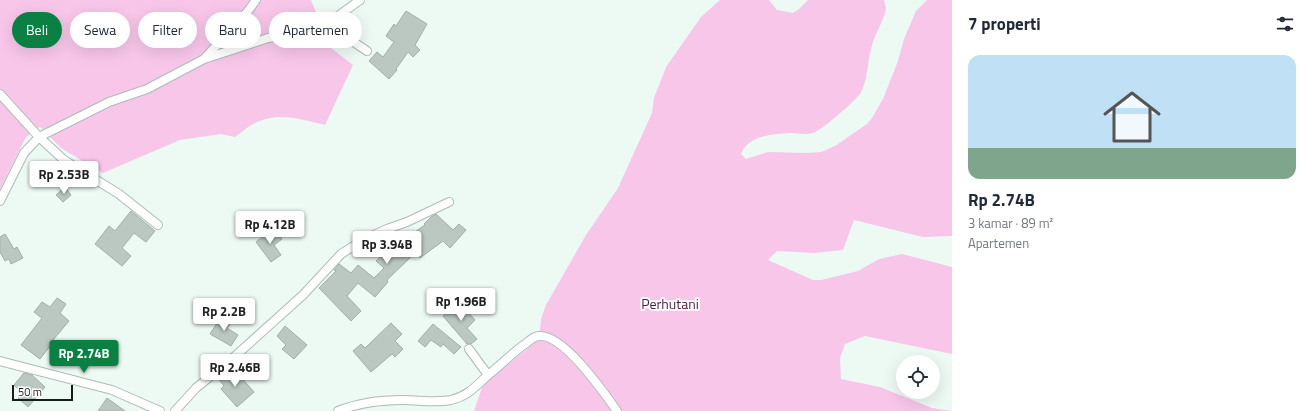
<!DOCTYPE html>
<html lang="id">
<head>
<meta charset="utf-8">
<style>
	body { margin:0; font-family:"Titillium Web",sans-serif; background:#f2f2f3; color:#1f2937; height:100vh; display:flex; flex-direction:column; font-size:15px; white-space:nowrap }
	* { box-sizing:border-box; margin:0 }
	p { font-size:13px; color:#747a83 }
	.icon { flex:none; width:22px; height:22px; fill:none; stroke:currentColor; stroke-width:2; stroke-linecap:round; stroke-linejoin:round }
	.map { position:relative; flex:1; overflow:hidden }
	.sheet { display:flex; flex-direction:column; background:#fff; width:360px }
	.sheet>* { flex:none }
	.guide { position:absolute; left:12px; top:12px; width:380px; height:36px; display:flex; gap:8px }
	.fabs { position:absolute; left:896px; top:355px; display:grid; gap:8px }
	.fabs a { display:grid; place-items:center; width:44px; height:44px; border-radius:50%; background:#fff; box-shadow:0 4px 16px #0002; font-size:20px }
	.scale { position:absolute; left:12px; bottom:10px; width:61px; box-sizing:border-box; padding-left:4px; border:2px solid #171b19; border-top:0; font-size:11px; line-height:14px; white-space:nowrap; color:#171b19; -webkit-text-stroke:3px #fff; paint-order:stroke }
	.price { position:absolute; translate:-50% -34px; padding:0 9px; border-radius:4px; background:#fff; color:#222; font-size:13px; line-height:26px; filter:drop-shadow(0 1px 2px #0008) }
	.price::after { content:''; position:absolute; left:50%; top:24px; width:12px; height:9px; margin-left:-6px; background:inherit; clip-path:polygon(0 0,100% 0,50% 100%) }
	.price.selected { background:#0b8043; color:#fff }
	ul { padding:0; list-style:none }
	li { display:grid; align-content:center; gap:8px; height:212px; padding:0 16px }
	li+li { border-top:1px solid #e0e1e3 }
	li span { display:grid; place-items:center; height:124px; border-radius:12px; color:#555 }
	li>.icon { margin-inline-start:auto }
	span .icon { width:72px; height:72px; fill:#fffc; stroke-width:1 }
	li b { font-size:17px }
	h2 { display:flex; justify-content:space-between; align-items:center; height:48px; padding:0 16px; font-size:17px }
	.pill { padding:0 14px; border-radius:18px; background:#fff; box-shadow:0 4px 16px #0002; font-size:14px; line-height:36px }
	.pill.selected { background:#0b8043; color:#fff }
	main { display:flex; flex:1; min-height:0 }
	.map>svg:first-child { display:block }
	.green { fill:#f7c6e9 }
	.building { fill:#bbc8c2; stroke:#a2afa9 }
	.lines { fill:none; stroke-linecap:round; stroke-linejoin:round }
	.minor-casing { stroke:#aebbb5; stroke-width:10 }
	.minor { stroke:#fff; stroke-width:8 }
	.labels { text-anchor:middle; stroke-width:4; stroke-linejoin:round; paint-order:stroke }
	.park-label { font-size:14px; fill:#511845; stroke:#fff }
</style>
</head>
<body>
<main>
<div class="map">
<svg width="952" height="411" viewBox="0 0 952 411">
	<rect width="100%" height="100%" fill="#edfaf4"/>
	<g class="green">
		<path d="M0 0H311L331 48 353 65 325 125C299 119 279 111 253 124 247 127 241 133 235 137L221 134 180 140 103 173 61 148 40 127 26 137 0 189Z"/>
		<path d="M720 0H769L777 10 793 13 799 9 808 0H884L886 9C883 23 874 35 871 49 867 64 868 81 860 94 855 101 821 131 813 133 806 135 798 133 791 133 773 134 748 135 741 154L746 159 768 152 807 153 821 152 835 146 867 124 872 118 883 99 898 61 904 39 916 11 927 0H952V236L923 237 854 220 843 250 814 253 777 251 768 260 813 280H821L858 271 879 259 902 254 952 267V354L865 336 845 344 840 358 841 379 880 387 932 408 952 411H474L483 385 539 339 541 319 546 305 586 235 618 188 652 113 654 98 666 67 701 17Z"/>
	</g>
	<g class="building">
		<polygon points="406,11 427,24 415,45 420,50 413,57 408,52 396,69 397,70 389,79 369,61 377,52 383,57 394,42 386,36 394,24 396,26"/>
		<polygon points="65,187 71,195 63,202 56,195"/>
		<polygon points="131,211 155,231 146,242 134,233 122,248 131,256 122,266 95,244 109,226 115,231"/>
		<polygon points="436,214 453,230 459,224 466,230 450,248 443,241 420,258 415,253 387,280 388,282 375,297 358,283 347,296 361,311 351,321 319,288 336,271 334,270 339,264 351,273 358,265 374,278 384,268 376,261 387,250 393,256 398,251 400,254 415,239 412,234 425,225 424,224 431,217"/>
		<polygon points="274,228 282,239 274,245 281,255 271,262 256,242"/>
		<polygon points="5,234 14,249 17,247 23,258 11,264 9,259 5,261 0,252 0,237"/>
		<polygon points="57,298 66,304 60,313 69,321 53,340 54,341 40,359 21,345 42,318 34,312 42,302 50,307"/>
		<polygon points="459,302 475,320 467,328 477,339 471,344 467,344 443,316"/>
		<polygon points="221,317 231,323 227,328 238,335 231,346 210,334"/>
		<polygon points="391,323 402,334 395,341 403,349 395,357 392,354 371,372 353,351 361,344 365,348"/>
		<polygon points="433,324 461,347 454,354 443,344 441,347 431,340 425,347 418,341"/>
		<polygon points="285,326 307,345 294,359 282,349 286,345 277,336"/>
		<polygon points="228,371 234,378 238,374 254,392 237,407 221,389 224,386 218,378"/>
		<polygon points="24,373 32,375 45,387 28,407 18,398 23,393 14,385"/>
		<polygon points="107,398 125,411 98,411"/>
	</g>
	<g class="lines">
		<defs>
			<g id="minor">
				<polyline points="327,24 367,51"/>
				<polyline points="205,58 248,11 256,0"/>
				<polyline points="0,94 39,137 64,160 119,194 158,225"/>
				<polyline points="0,201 24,153 39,137 109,102 147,89 204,59 268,38 317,28 327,24 360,0"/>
				<polyline points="469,349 488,375"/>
				<polyline points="0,361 112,390 160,411"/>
				<polyline points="175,411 196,388 233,358 303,295 341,254 365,239 387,229 407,222 449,202"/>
				<path d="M338 411C358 403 381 400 403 400 419 400 435 403 451 400 468 396 476 386 488 375 501 365 512 353 525 344 528 342 532 338 535 337 559 327 605 394 617 411"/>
			</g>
		</defs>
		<use href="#minor" class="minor-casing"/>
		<use href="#minor" class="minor"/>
	</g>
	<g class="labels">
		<g class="park-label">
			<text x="670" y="309">Perhutani</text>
		</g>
	</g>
</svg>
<div class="fabs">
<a><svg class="icon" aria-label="locate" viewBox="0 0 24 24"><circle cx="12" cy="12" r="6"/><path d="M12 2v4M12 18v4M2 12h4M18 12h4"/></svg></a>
</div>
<div class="scale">50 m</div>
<b class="price" style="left:64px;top:195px">Rp 2.53B</b>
<b class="price" style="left:270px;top:245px">Rp 4.12B</b>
<b class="price" style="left:387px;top:265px">Rp 3.94B</b>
<b class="price" style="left:461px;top:322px">Rp 1.96B</b>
<b class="price" style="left:224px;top:332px">Rp 2.2B</b>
<b class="price selected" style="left:84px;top:374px">Rp 2.74B</b>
<b class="price" style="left:235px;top:388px">Rp 2.46B</b>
<div class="guide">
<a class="pill selected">Beli</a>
<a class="pill">Sewa</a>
<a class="pill">Filter</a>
<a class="pill">Baru</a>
<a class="pill">Apartemen</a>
</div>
</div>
<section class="sheet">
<h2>7 properti<svg class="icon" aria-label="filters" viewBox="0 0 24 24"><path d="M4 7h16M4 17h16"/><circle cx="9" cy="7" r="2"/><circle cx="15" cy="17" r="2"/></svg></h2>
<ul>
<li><span style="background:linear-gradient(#bfe0f5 75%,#7fa58c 0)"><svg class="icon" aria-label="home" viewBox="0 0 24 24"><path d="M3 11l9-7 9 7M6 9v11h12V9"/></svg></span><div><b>Rp 2.74B</b><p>3 kamar · 89 m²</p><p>Apartemen</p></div></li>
</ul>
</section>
</main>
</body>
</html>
